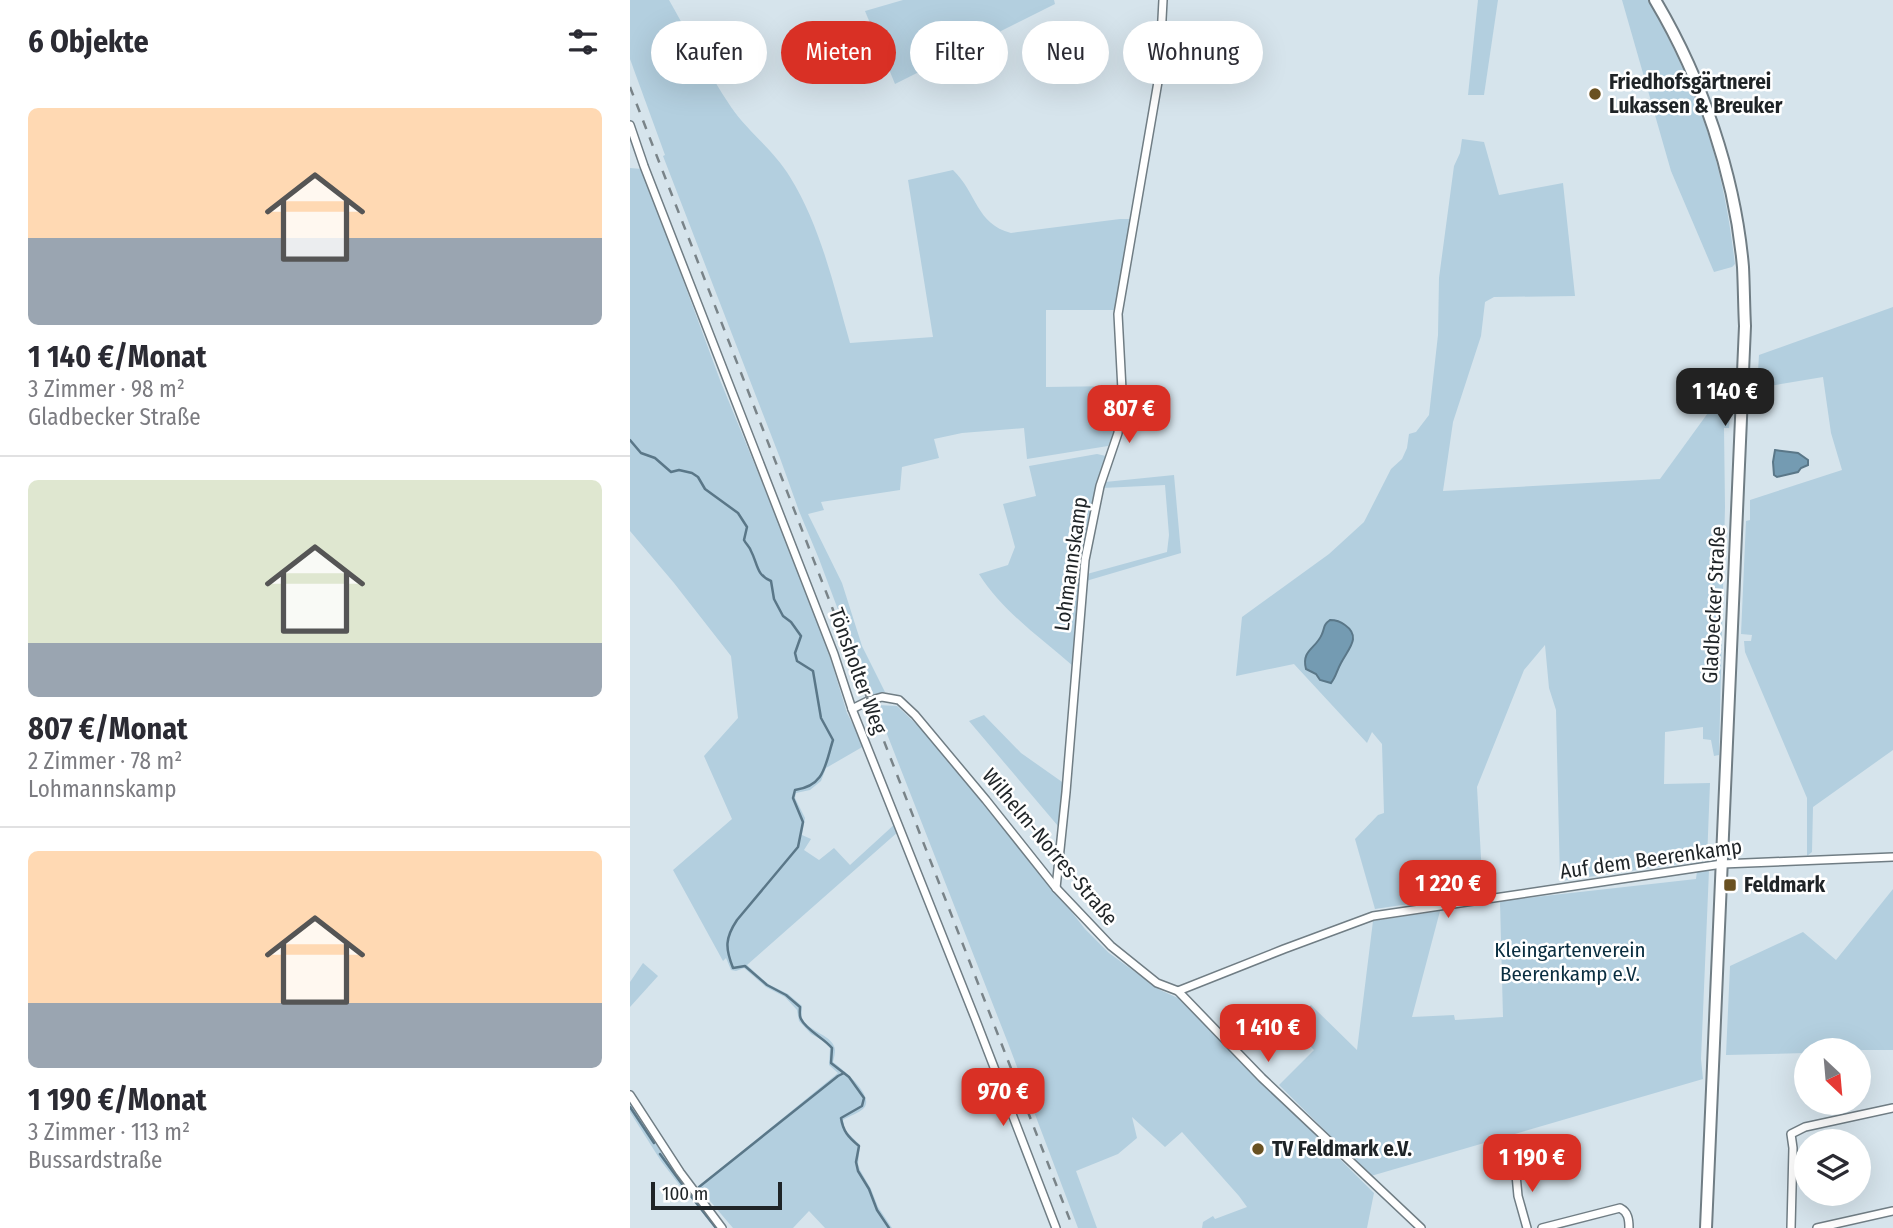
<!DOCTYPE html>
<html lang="de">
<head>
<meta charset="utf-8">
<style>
	body { margin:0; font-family:"Fira Sans Condensed",sans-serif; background:#f2f2f3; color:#2b2b33; height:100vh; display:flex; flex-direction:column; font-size:26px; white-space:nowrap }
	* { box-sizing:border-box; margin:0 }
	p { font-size:23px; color:#7c7c81 }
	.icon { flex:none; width:38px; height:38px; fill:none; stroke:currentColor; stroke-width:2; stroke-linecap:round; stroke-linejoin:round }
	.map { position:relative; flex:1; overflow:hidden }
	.panel { display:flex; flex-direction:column; background:#fff; width:630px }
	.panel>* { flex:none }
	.hud { position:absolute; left:21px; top:21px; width:665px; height:63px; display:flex; gap:14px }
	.needle { width:46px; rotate:154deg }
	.tools { position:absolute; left:1164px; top:1038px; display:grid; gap:14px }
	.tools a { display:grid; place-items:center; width:77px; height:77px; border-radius:50%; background:#fff; box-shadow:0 7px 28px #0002; font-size:35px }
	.scale { position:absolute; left:21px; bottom:18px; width:131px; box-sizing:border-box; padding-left:7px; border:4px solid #1f2427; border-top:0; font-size:19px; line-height:24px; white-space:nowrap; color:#1f2427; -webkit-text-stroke:5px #fff; paint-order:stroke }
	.price { position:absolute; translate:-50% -60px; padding:0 16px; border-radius:14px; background:#d93025; color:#fff; font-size:23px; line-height:46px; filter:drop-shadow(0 2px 4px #0008) }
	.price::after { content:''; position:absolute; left:50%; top:42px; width:21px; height:16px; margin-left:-10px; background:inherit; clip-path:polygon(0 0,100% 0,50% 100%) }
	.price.on { background:#222; color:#fff }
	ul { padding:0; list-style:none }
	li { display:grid; align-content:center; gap:14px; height:371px; padding:0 28px }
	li+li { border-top:2px solid #e1e1e2 }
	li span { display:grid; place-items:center; height:217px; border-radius:10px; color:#555 }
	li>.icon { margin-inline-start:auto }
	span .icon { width:126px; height:126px; fill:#fffc; stroke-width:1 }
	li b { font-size:30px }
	h2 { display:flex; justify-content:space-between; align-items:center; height:84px; padding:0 28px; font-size:30px }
	.chip { padding:0 24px; border-radius:32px; background:#fff; box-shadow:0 7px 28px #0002; font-size:24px; line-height:63px }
	.chip.on { background:#d93025; color:#fff }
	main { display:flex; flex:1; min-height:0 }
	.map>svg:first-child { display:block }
	.green { fill:#b3cfdf }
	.water { fill:#749bb2; stroke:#5a7788; stroke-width:2 }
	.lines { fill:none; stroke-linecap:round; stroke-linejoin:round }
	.stream { stroke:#5a7788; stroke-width:2.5 }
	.street-casing { stroke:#707d84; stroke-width:10 }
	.secondary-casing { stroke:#707d84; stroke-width:14 }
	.street { stroke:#fff; stroke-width:7 }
	.secondary { stroke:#fff; stroke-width:10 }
	.rail { stroke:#7a8489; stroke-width:2.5; stroke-dasharray:9 9; stroke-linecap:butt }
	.poi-dot { fill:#695121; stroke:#fff; stroke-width:2.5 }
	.labels { text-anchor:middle; stroke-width:5; stroke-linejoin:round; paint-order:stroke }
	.poi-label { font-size:21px; font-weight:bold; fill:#1f2427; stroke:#fff; text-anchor:start }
	.street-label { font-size:21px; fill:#1f2427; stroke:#fff }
	.park-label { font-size:21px; fill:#0a2e40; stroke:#fff }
</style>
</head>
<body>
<main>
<section class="panel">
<h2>6 Objekte<svg class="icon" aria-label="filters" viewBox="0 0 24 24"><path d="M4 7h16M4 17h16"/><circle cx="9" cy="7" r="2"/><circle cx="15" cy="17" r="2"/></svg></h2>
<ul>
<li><span style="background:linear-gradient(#ffd9b3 60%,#9aa5b1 0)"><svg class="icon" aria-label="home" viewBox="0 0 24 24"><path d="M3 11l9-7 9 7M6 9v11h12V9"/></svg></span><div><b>1 140 €/Monat</b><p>3 Zimmer · 98 m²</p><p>Gladbecker Straße</p></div></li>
<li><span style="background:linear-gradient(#dfe7d0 75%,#9aa5b1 0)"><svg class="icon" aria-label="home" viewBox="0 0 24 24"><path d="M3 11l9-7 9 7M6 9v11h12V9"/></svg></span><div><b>807 €/Monat</b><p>2 Zimmer · 78 m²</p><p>Lohmannskamp</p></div></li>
<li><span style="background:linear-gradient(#ffd9b3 70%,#9aa5b1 0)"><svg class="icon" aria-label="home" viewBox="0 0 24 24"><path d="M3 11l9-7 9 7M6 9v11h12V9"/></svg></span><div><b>1 190 €/Monat</b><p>3 Zimmer · 113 m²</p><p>Bussardstraße</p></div></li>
</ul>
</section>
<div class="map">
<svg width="1263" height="1228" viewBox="0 0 1263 1228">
	<rect width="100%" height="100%" fill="#d6e4ec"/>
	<g class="green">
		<path d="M0 0H39C59 35 78 73 101 107 118 132 144 150 160 177 191 227 204 287 220 343L303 337 278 180 323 170C347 193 346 224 381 233L490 219H501L487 310H416V387L487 386C488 408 489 427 478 446L397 459 394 428 332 433 304 439 309 458 272 467 270 490 191 502 194 510 178 514 212 583 232 646 255 692 240 695 189 559 169 511 150 458 33 156 35 155 0 59Z"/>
		<polygon points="273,0 424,0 425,4 265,84 235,11"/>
		<polygon points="848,0 868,0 854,95 838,95"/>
		<path d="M992 0H1018C1052 61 1081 126 1094 195 1099 218 1102 241 1105 264L1102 267 1084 272 1041 171Z"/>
		<polygon points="832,139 854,142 869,195 933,183 945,296 864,297 855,302 851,336 823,422 813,491 1030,479 1083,406 1100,411 1099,428 1094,428 1095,507 1089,755 1084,756 1081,740 1073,739 1073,727 1035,732 1034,784 1080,783 1077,860 930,881 926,710 919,688 915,645 894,670 847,787 853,893 745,909 725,839 748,815 754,813 752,744 742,732 737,743 664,664 606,676 612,617 699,554 734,522 761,469 772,459 777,448 779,434 786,432 799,415 808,335 809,278 824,166 830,153"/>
		<path d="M0 168 12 169 90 380 190 624 217 713 234 746 196 768 191 781 180 790 166 793 165 798 175 818 172 835 181 839 174 850 189 860 204 848 220 865 266 823 269 831 117 965 138 984 158 994 172 1006C172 1010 171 1014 172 1018 178 1032 204 1035 205 1050 205 1054 204 1058 203 1062 212 1069 245 1095 234 1108 229 1113 219 1116 213 1120L215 1130 230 1145 228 1164 230 1170 241 1189 248 1207 262 1228H195L179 1211 163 1228H103L68 1187 208 1073 199 1065 200 1048 194 1041 181 1034 169 1021 167 1010 155 997 136 987 114 968 106 971 101 970 96 958 93 961 43 870 102 819 74 756 108 718 101 656 44 583 0 531Z"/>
		<polygon points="1263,307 1263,750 1183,807 1182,852 1177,856 1177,798 1115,652 1114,641 1121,641 1122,635 1111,634 1116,521 1120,520 1120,500 1212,470 1201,433 1193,377 1127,388 1129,355"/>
		<path d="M467 454 476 456 467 488 443 666C411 638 372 611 349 574L378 565 385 547 373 504 406 496 399 466Z"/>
		<polygon points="544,475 551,553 456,581 457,574 537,552 539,535 535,485 472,488 475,482"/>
		<polygon points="248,705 267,706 297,734 375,827 455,929 479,953 530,990 548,998 744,1193 737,1228 572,1228 573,1222 583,1216 585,1219 617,1207 609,1196 552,1132 535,1147 502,1117 507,1138 488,1154 446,1171 467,1228 448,1228 378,1043 257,734"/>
		<polygon points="354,715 391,753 435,784 428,826 339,721"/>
		<polygon points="1079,870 1071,1059 1073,1079 741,1176 649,1085 684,1050 660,1026 681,1005 727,1050 743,921 810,911 782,1017 824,1015 825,1020 873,1017 870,901 1066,879 1067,871"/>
		<polygon points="1263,889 1263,1050 1176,1050 1176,1053 1096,1055 1100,966 1173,932 1206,960"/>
		<polygon points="13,963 28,976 0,1007 0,982"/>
		<polygon points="0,1103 34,1156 65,1197 57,1195 31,1161 0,1112"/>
	</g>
	<g class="water">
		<polygon points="1145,450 1168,453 1178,460 1178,465 1171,468 1168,472 1147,477 1144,475 1143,462"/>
		<path d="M700 620C706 620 710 621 715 625 732 637 718 649 711 663 707 670 706 677 701 683L690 680 686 674 676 669C671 650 686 649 692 634 695 627 693 625 700 620Z"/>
	</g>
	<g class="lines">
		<g class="stream">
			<path d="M0 440 11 453 25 458 41 472 49 470 62 473 68 477 75 489 108 513 117 527 114 540C116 544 120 547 121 551 128 564 126 575 141 581L144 599 153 616 161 622 171 636 165 653 167 661 183 671 191 718 203 740C195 765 195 786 165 790L163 798 173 822 168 847 107 920C95 938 95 948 103 968L115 966 137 985 156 995 170 1007C170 1011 169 1016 171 1019 176 1030 194 1038 202 1048L201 1063 219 1077 234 1098 232 1106 211 1118C213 1131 218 1137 229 1146L226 1162 228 1171 239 1189 247 1210 259 1228"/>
			<polyline points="0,1107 24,1143"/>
			<polyline points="30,1154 60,1195 86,1228"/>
			<polyline points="69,1187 208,1076 214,1073"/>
		</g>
		<defs>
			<g id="street">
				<polyline points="0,125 14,166 204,654 222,709 345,1018 426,1228"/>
				<polyline points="222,709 238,701 252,697 269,700 285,715 356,800 426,888 481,946 527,983 548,991 632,1078 791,1228"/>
				<polyline points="426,888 436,792 455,560 470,486 488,433 492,390 488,314 529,76 533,0"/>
				<polyline points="548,991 654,949 743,916 1092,864 1263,857"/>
				<polyline points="0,1095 50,1172 92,1228"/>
				<polyline points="885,1164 888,1196 897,1228"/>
				<path d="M912 1228 990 1208C998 1212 999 1219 999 1228"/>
				<polyline points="1161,1228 1163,1148 1161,1134 1175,1127 1263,1108"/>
				<polyline points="1187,1228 1263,1211"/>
			</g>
			<path id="secondary" d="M1025 0C1072 79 1105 175 1113 267 1114 287 1114 307 1115 326L1076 1228"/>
		</defs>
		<use href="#street" class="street-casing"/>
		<use href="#secondary" class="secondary-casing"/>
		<use href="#street" class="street"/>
		<use href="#secondary" class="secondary"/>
		<polyline class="rail" points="0,87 443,1228"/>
	</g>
	<g class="poi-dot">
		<circle cx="965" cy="94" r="7"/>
		<rect x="1093" y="878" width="14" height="14" rx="3.5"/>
		<circle cx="628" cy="1149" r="7"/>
	</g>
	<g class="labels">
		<g class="poi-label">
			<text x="979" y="89">Friedhofsgärtnerei<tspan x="979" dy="24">Lukassen &amp; Breuker</tspan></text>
			<text x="1114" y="892">Feldmark</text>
			<text x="642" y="1156">TV Feldmark e.V.</text>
		</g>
		<g class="street-label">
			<text transform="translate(441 564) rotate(-82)" y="7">Lohmannskamp</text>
			<text transform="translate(1084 605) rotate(-87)" y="7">Gladbecker Straße</text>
			<text transform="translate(228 671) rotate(70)" y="7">Tönsholter Weg</text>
			<text transform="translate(420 847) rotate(50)" y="7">Wilhelm-Norres-Straße</text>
			<text transform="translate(1021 859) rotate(-8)" y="7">Auf dem Beerenkamp</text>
		</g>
		<g class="park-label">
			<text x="940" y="957">Kleingartenverein<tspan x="940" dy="24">Beerenkamp e.V.</tspan></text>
		</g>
	</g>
</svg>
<div class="tools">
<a><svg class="needle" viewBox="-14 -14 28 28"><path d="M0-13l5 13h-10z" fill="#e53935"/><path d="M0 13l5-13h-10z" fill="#7c7c81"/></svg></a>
<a><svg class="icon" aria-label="layers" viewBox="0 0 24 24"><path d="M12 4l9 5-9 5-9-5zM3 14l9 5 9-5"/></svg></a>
</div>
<div class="scale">100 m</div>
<b class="price on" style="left:1095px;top:428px">1 140 €</b>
<b class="price" style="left:499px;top:445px">807 €</b>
<b class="price" style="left:818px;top:920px">1 220 €</b>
<b class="price" style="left:638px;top:1064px">1 410 €</b>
<b class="price" style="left:373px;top:1128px">970 €</b>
<b class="price" style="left:902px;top:1194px">1 190 €</b>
<div class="hud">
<a class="chip">Kaufen</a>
<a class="chip on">Mieten</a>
<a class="chip">Filter</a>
<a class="chip">Neu</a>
<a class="chip">Wohnung</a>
</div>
</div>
</main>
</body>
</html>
